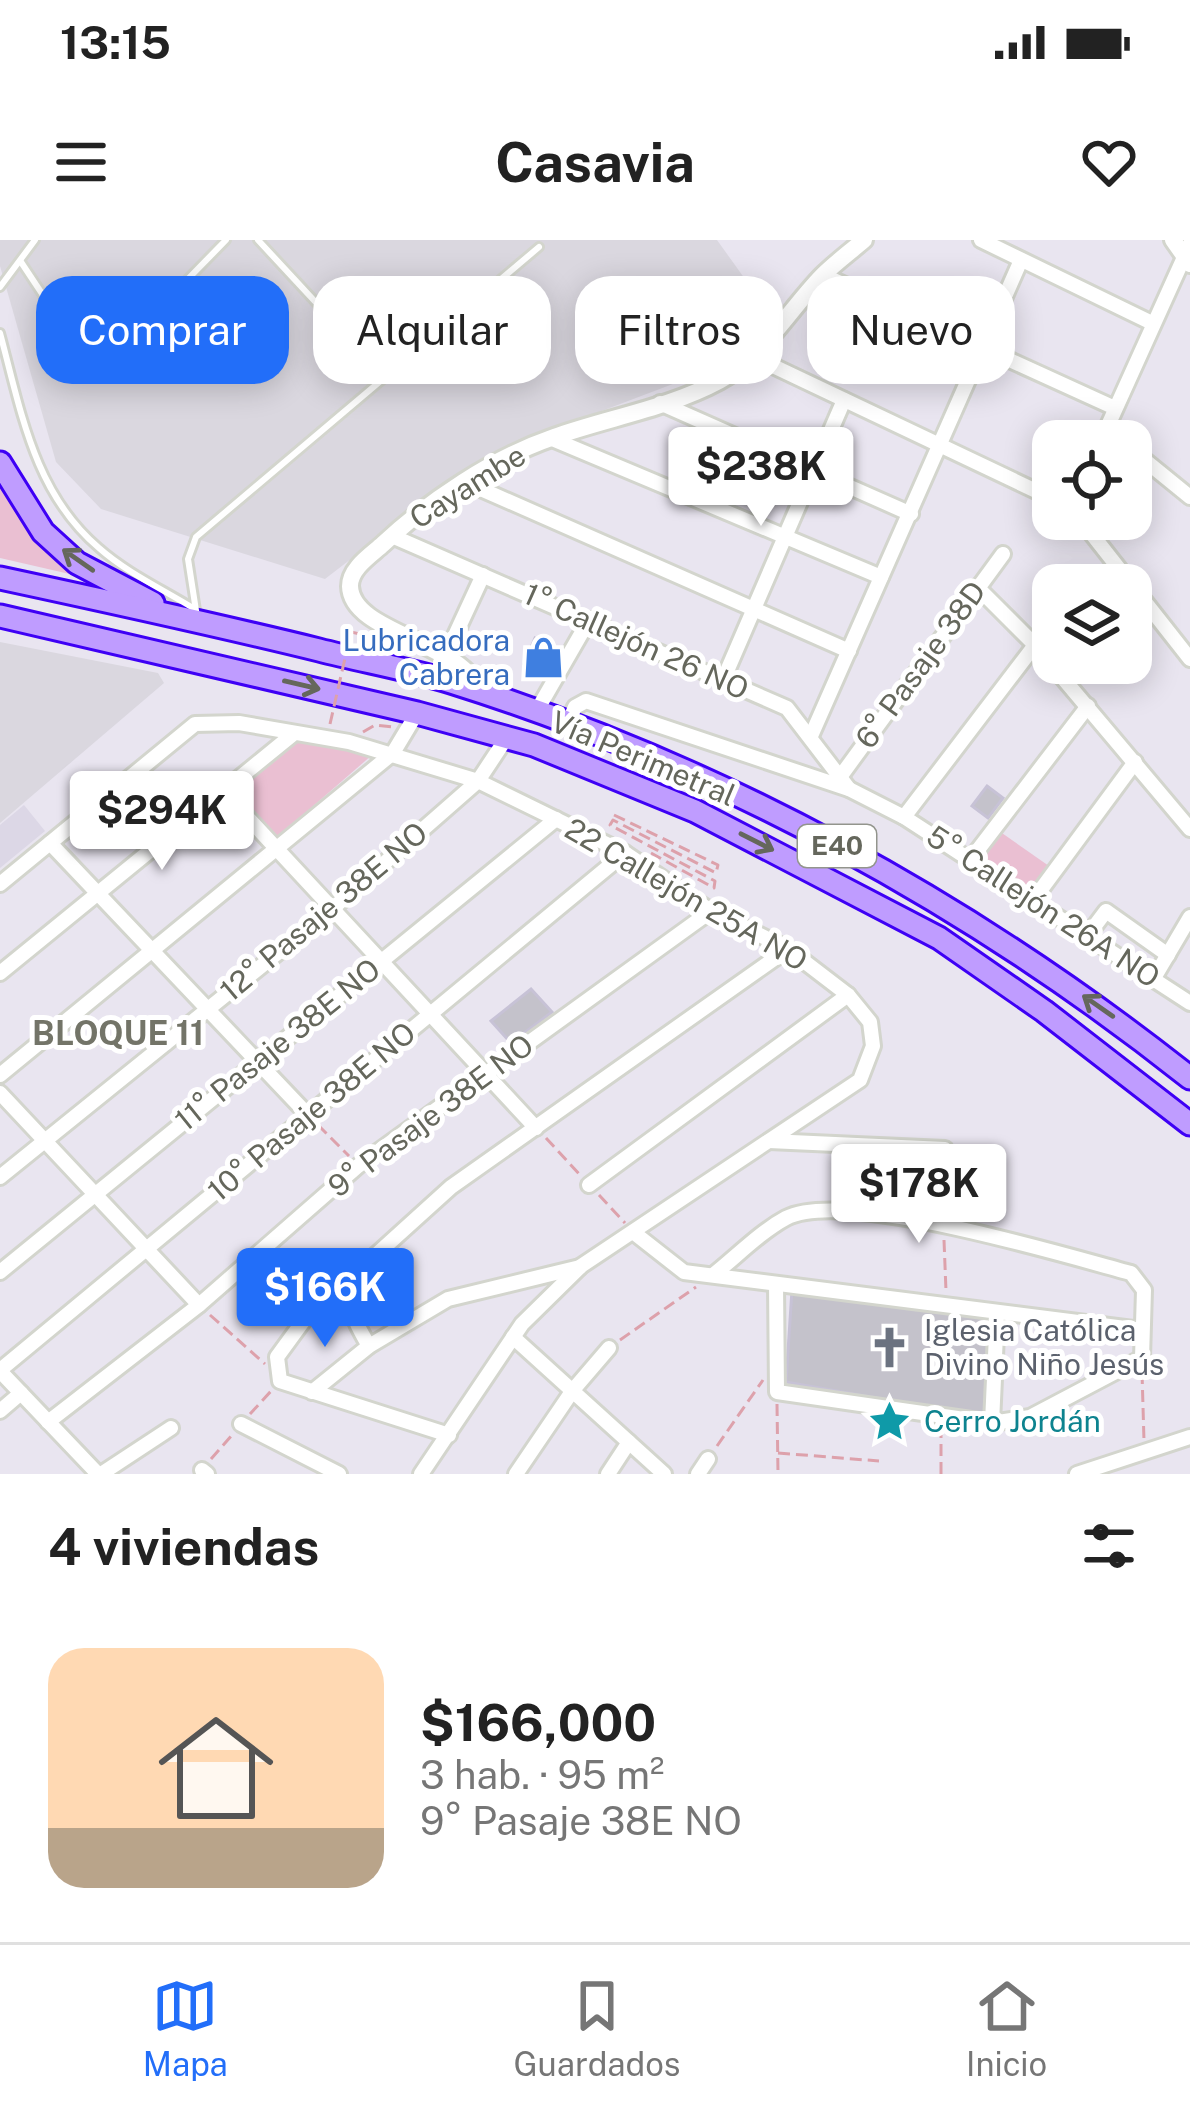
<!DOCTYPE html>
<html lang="es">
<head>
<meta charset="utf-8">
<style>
	body { margin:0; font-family:"Public Sans",sans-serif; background:#f2f2f2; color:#222; height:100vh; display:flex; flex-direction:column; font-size:45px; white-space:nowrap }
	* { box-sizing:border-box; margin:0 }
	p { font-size:39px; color:#767676 }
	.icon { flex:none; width:66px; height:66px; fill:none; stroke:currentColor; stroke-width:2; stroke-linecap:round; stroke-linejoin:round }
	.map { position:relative; height:1234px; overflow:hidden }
	.panel { display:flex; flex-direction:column; background:#fff; flex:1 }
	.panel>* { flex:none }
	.banner { position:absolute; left:36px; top:36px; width:1119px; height:108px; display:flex; gap:24px }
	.controls { position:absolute; left:1032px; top:180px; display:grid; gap:24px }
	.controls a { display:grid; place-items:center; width:120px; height:120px; border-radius:24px; background:#fff; box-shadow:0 6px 30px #0003; font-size:60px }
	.price { position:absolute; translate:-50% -102px; padding:0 27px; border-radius:12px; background:#fff; color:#222; font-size:39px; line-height:78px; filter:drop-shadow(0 3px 6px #0008) }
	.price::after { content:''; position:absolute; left:50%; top:72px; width:36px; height:27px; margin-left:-18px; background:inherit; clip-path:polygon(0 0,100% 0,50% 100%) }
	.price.active { background:#226ef9; color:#fff }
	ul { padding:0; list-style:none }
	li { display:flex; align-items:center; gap:36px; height:300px; padding:0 48px }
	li+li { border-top:3px solid #e0e0e0 }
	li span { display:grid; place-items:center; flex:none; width:336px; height:240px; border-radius:36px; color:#555 }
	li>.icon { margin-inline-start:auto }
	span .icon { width:144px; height:144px; fill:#fffc; stroke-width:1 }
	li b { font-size:51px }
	h2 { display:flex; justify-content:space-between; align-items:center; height:144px; padding:0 48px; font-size:51px }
	.tag { padding:0 42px; border-radius:36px; background:#fff; box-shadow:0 6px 30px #0003; font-size:42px; line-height:108px }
	.tag.active { background:#226ef9; color:#fff }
	.status { display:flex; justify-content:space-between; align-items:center; height:84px; padding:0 60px; background:#fff; direction:ltr }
	.status svg { height:33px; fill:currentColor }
	header { display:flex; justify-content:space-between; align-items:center; height:156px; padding:0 48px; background:#fff; font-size:54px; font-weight:700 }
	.tab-bar { display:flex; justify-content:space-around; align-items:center; height:168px; border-top:3px solid #e0e0e0; background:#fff; font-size:33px; color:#767676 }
	.tab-bar a { display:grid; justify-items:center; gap:6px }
	.tab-bar .active { color:#226ef9 }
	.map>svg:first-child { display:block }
	.industrial { fill:#dad7df }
	.education { fill:#dcd7e6 }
	.green { fill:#eabfd2 }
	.building { fill:#c4c2cb; stroke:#c7c2d6; stroke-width:3 }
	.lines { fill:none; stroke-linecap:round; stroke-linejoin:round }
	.service-casing { stroke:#d3d5cd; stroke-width:12 }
	.minor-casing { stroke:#d3d5cd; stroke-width:20 }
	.tertiary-casing { stroke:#d3d5cd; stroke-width:22 }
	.trunk-casing { stroke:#3e00f5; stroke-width:27 }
	.path { stroke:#dda1ab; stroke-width:3; stroke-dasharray:12 6; stroke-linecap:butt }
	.service { stroke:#fff; stroke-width:6 }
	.minor { stroke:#fff; stroke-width:14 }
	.tertiary { stroke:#fff; stroke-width:16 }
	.trunk { stroke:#bf9cff; stroke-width:21 }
	.path-bridge { stroke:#dda1ab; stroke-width:3; stroke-dasharray:12 6; stroke-linecap:butt }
	.oneway { stroke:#65675c }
	.labels { text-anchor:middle; stroke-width:10; stroke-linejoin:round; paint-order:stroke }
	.shield { fill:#fff; stroke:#93958d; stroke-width:3 }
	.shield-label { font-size:27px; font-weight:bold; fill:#65675c }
	.street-label { font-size:30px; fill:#65675c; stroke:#fff }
	.shop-label { font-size:30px; fill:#366cbe; stroke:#fff; text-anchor:end }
	.worship-label { font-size:30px; fill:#5b616d; stroke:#fff; text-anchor:start }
	.culture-label { font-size:30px; fill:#0d838f; stroke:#fff; text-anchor:start }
	.neighbourhood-label { font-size:33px; font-weight:bold; fill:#737468; stroke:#fff }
</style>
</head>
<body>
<div class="status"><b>13:15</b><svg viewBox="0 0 49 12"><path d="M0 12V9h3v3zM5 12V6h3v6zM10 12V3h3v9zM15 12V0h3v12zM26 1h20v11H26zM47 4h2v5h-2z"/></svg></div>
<header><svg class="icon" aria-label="menu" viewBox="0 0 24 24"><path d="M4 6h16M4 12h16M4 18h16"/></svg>Casavia<svg class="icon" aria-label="heart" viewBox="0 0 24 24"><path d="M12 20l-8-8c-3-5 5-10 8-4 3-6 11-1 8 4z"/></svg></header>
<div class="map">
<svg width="1190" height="1234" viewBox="0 0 1190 1234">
	<rect width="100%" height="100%" fill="#e9e5f0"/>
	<g class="industrial">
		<polygon points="0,0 717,0 768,71 723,125 541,194 456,238 325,339 101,269 56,222 0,26"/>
		<polygon points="0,402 158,433 164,443 0,583"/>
	</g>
	<polygon class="education" points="24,565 45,591 0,628 0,585"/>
	<g class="green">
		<polygon points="0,237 19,277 74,335 0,318"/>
		<polygon points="294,499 372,515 273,601 230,554"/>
		<polygon points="999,591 1049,626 1031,650 979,615"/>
	</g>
	<g class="building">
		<polygon points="535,398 565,412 557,431 544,425 541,431 524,424"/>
		<polygon points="987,546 1003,558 988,578 972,566"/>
		<polygon points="531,749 552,772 511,803 491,781"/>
		<polygon points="792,1050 993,1074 989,1178 786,1142"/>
	</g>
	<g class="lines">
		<defs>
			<g id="service">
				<polyline points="258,0 385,137"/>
				<polyline points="21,22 86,120 101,128 226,0"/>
				<polyline points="0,47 35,0"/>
				<path d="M0 93C21 171 34 253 99 308 126 332 162 349 193 368"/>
				<polyline points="197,377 188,319 196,297 539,7"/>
			</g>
			<g id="minor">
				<polyline points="981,0 1152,83"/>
				<polyline points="823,35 1115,168"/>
				<polyline points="752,116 1053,259"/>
				<polyline points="660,163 911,274"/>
				<polyline points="550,198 881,337"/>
				<polyline points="1101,201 1190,4"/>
				<polyline points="1131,209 1190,257"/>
				<polyline points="465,242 849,411"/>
				<polyline points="1080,279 1190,419"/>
				<polyline points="392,296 787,468 849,549"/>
				<polyline points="977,347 1035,405 1190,589"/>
				<polyline points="446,415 483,335"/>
				<polyline points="724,438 844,160"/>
				<polyline points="536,472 589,380"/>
				<polyline points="568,483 575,467 586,461 849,549 904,577 1190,763"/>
				<polyline points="811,496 1021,20"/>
				<polyline points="840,537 1003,314"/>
				<polyline points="223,551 536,888"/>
				<polyline points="904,577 1035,405"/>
				<polyline points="50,603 308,875"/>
				<polyline points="971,619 1088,466"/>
				<polyline points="0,644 195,484 239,483 349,502 478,541 625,613 711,671 788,709 848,755 870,782 873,806 860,840 581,1026 522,1084 421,1234"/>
				<polyline points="1034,659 1135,522"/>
				<polyline points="1088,695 1106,671 1168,715"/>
				<polyline points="0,733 292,495"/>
				<polyline points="1154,738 1190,677"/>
				<polyline points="0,835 393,513 417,473"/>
				<polyline points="0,853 199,1065"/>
				<polyline points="769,901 945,909"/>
				<polyline points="0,937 332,669 478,541 507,497"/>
				<polyline points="589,945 848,755"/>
				<polyline points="633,992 684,1032 1141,1090"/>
				<polyline points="0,1032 556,579"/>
				<path d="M713 1035C736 1017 760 992 786 978 844 948 1063 1015 1131 1033L1144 1050 1142 1118 1030 1177 992 1183 777 1152 776 1044"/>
				<path d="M355 1039C345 1066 355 1082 369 1106"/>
				<polyline points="513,1097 664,1234"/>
				<polyline points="0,1130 625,613"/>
				<polyline points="0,1131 98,1234"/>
				<polyline points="312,1152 369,1106 448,1059 580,1027"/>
				<polyline points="0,1171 21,1153"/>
				<polyline points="48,1182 199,1065 358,926 711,671"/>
				<polyline points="992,1183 997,1072"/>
				<polyline points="241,1184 339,1234"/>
				<polyline points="449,1195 280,1141 277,1117 304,1080 451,947 788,709"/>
				<polyline points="202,1230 207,1234"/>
				<polyline points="101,1234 171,1188"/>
				<polyline points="516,1234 573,1150 609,1108"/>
				<polyline points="608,1234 629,1202"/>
				<polyline points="698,1234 708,1219"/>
				<polyline points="1077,1234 1190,1197"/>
			</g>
			<g id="tertiary">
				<polyline points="1173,0 1190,24"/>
				<path d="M480 452C463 401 351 394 350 346 350 328 371 315 383 304 430 260 493 218 554 197 607 178 669 168 719 141 762 118 789 70 822 36 835 23 850 12 864 0"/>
			</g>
			<g id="trunk">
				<polyline points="0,223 43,292 77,323 153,363"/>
				<path d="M0 338C107 361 213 384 319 410 362 421 408 429 451 442 719 526 971 664 1190 838"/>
				<polyline points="0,376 417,473 534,505 695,571 939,698 1044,771 1190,884"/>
			</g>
		</defs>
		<use href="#service" class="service-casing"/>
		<use href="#minor" class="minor-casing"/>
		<use href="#tertiary" class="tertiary-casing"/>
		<use href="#trunk" class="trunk-casing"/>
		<g class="path">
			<polyline points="351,392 373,397"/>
			<polyline points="363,492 375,485 393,487"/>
			<polyline points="614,575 718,625 716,633 613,580 610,585 715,641 714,648 651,613"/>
			<polyline points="318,885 349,916"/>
			<polyline points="546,898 580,935"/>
			<polyline points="599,955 625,983"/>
			<polyline points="944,973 946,922"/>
			<polyline points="944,1000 946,1051"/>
			<polyline points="210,1075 265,1124"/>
			<polyline points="620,1100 696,1047"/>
			<polyline points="1142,1132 1144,1201"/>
			<polyline points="777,1164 778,1234"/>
			<polyline points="250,1174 272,1150"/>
			<polyline points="717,1206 763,1140"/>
			<polyline points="778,1213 879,1221"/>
			<polyline points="211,1219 232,1195"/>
			<polyline points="941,1234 941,1188"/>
		</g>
		<use href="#service" class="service"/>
		<use href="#minor" class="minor"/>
		<use href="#tertiary" class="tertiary"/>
		<use href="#trunk" class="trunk"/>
		<polyline class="path-bridge" points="330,484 351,392"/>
	</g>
	<defs><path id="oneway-shaft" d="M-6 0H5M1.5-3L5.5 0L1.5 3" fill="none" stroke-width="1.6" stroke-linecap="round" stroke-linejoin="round" transform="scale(3)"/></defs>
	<g class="oneway">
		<use href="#oneway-shaft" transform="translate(78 320) rotate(-145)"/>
		<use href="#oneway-shaft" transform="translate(302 445) rotate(13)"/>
		<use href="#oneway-shaft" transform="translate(757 602) rotate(27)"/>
		<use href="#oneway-shaft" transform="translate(1098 766) rotate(-145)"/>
	</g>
	<defs>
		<symbol id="shop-bare" viewBox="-9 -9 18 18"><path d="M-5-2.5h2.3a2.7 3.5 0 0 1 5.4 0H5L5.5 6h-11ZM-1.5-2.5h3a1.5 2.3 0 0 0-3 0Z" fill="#3f7fe0" stroke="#fff" stroke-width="2.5" paint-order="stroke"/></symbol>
		<symbol id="church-bare" viewBox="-9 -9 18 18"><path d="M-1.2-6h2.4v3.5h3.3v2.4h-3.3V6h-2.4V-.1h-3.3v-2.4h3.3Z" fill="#6b7280" stroke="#fff" stroke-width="2.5" paint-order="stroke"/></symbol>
		<symbol id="sight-bare" viewBox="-9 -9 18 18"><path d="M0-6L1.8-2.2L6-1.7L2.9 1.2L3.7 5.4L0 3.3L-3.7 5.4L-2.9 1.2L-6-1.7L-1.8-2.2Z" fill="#0f9aa8" stroke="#fff" stroke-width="2.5" paint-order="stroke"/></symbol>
	</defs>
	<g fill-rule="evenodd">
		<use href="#shop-bare" x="514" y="388" width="59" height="59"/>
		<use href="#church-bare" x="860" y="1078" width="59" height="59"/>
		<use href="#sight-bare" x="860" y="1152" width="59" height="59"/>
	</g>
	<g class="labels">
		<rect class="shield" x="798" y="585" width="78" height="42" rx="9"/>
		<g class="shield-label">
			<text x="837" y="615">E40</text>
		</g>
		<g class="street-label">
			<text transform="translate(468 247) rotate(-32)" y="10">Cayambe</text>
			<text transform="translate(636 402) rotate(24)" y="10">1° Callejón 26 NO</text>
			<text transform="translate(921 425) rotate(-54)" y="10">6° Pasaje 38D</text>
			<text transform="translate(643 519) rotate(23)" y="10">Vía Perimetral</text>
			<text transform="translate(686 655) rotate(30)" y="10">22 Callejón 25A NO</text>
			<text transform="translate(1043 667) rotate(33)" y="10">5° Callejón 26A NO</text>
			<text transform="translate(324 672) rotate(-40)" y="10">12° Pasaje 38E NO</text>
			<text transform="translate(278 805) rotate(-39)" y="10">11° Pasaje 38E NO</text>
			<text transform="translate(312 872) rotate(-40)" y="10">10° Pasaje 38E NO</text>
			<text transform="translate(431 876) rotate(-37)" y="10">9° Pasaje 38E NO</text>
		</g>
		<g class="shop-label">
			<text x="510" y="411">Lubricadora<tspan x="510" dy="34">Cabrera</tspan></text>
		</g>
		<g class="worship-label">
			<text x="924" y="1101">Iglesia Católica<tspan x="924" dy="34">Divino Niño Jesús</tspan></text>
		</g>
		<g class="culture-label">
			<text x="924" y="1192">Cerro Jordán</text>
		</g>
		<g class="neighbourhood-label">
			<text x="118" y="805">BLOQUE 11</text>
		</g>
	</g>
</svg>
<div class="controls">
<a><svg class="icon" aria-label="locate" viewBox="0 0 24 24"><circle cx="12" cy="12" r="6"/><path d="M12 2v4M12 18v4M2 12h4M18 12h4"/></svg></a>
<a><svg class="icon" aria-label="layers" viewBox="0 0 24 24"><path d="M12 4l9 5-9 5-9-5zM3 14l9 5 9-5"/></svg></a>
</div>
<b class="price" style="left:761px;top:289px">$238K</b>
<b class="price" style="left:162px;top:633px">$294K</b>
<b class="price" style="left:919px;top:1006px">$178K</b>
<b class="price active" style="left:325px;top:1110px">$166K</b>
<div class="banner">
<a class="tag active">Comprar</a>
<a class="tag">Alquilar</a>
<a class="tag">Filtros</a>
<a class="tag">Nuevo</a>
</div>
</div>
<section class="panel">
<h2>4 viviendas<svg class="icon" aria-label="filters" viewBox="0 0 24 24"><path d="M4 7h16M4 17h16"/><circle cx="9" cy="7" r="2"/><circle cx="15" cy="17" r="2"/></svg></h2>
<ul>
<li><span style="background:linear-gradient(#ffd9b3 75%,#b9a48a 0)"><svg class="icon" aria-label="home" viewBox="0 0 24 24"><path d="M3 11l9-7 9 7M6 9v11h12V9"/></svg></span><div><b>$166,000</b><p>3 hab. · 95 m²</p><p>9° Pasaje 38E NO</p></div></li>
</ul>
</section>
<nav class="tab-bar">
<a class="active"><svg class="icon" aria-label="map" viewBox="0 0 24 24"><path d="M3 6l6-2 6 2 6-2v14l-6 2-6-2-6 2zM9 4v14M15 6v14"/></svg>Mapa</a>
<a><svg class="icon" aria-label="saved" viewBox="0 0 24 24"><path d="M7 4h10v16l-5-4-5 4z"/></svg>Guardados</a>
<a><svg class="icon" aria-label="home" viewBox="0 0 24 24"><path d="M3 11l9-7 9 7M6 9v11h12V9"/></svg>Inicio</a>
</nav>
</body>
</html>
